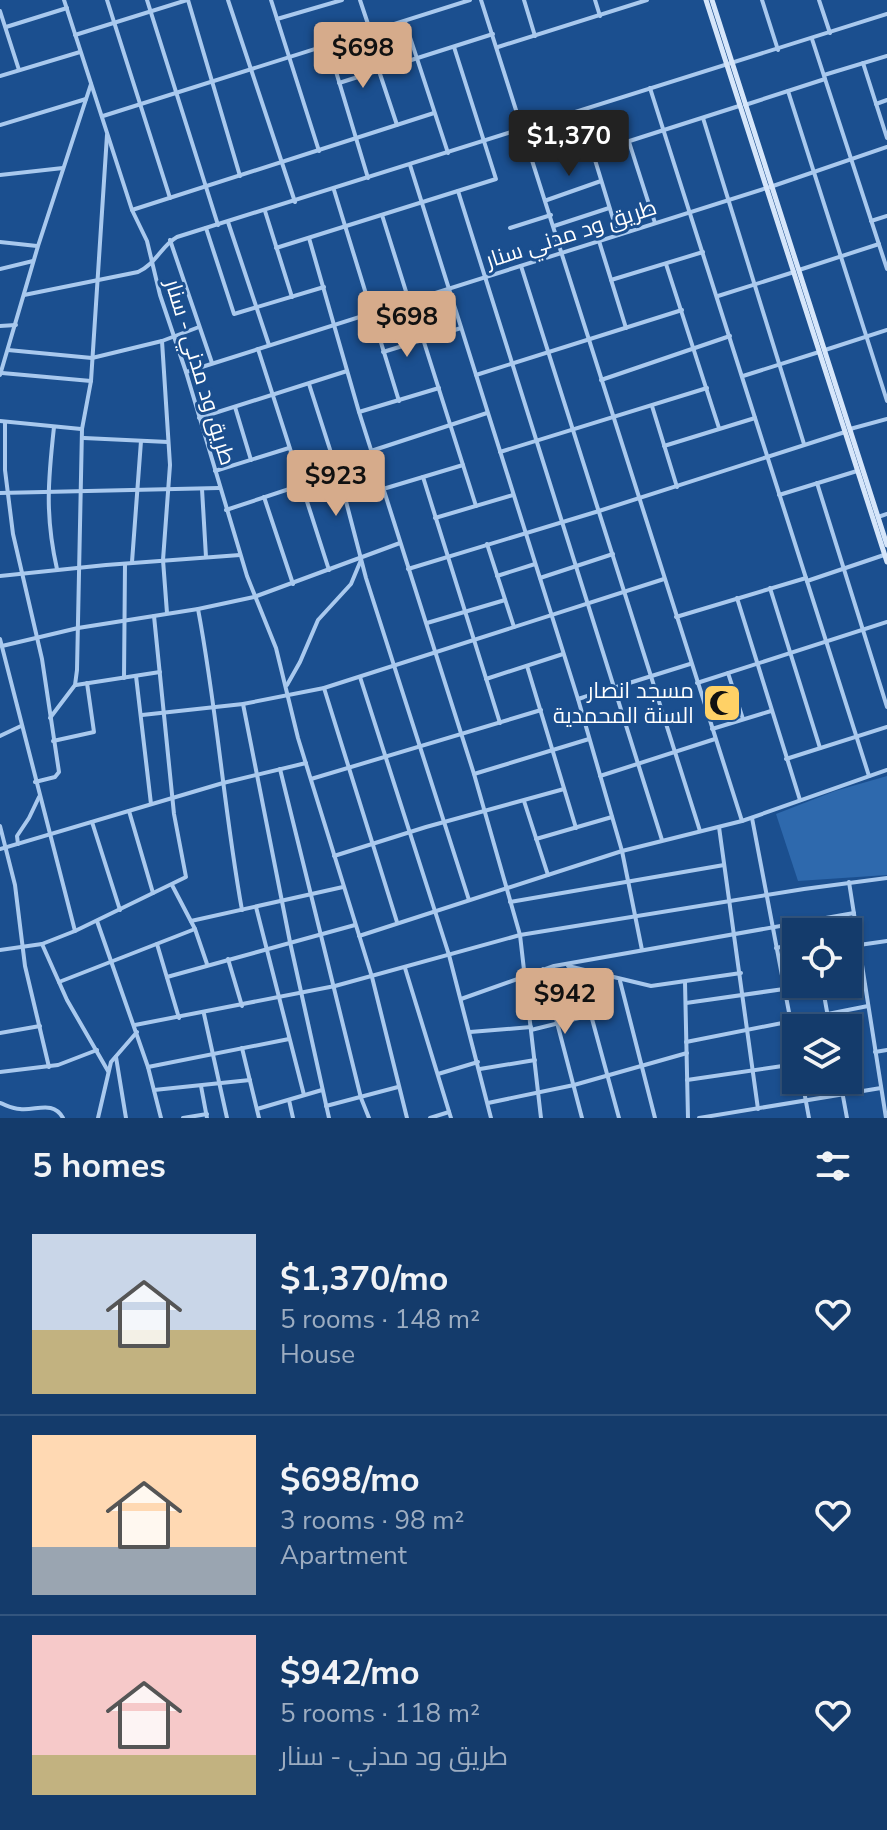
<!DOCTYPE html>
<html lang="en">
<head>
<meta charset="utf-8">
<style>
	body { margin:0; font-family:"Nunito Sans",Cairo,sans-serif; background:#214673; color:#f1f3f6; height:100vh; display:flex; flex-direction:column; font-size:30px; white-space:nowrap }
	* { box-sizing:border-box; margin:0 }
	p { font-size:26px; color:#9dadc1 }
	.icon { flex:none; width:44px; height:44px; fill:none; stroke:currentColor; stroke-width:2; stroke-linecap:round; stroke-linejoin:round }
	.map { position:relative; height:1118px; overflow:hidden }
	.side { display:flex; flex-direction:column; background:#143b6b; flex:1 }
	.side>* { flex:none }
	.fabs { position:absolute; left:782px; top:918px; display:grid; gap:16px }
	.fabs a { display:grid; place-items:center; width:80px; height:80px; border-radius:0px; background:#143b6b; box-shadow:0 2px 6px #0004,0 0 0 2px #33557e; font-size:40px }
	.price { position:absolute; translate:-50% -68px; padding:0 18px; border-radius:8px; background:#d6ab8b; color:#111; font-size:26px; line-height:52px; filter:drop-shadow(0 2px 4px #0008) }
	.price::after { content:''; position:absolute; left:50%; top:48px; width:24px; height:18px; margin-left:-12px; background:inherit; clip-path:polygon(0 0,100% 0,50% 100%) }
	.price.selected { background:#222; color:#fff }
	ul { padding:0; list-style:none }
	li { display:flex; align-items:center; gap:24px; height:200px; padding:0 32px }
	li+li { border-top:2px solid #33557e }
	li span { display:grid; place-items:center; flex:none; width:224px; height:160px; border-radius:0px; color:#555 }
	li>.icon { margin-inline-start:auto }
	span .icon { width:96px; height:96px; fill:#fffc; stroke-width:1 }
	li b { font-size:34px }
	h2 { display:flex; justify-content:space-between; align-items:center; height:96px; padding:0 32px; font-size:34px }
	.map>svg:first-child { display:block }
	.green { fill:#2e69ad }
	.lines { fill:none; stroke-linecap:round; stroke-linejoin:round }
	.street { stroke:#a9c9ee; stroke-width:4 }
	.secondary { stroke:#d6e6fa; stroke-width:5 }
	.labels { text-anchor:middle; stroke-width:6; stroke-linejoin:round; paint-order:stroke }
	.street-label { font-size:22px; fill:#fff; stroke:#1b4f8f }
	.poi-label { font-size:22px; fill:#fff; stroke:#1b4f8f; text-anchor:end }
</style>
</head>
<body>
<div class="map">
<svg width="887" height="1118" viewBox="0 0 887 1118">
	<rect width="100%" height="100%" fill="#1b4f8f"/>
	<polygon class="green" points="887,776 887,875 798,881 776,814 835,791"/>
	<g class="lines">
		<g class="street">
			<polyline points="64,0 132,210 147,241 160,295 186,372 247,576 276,648 298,738 372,977 407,1118"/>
			<polyline points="107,0 170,198"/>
			<polyline points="147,0 218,225"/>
			<polyline points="188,0 240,176"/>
			<polyline points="228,0 295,202"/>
			<polyline points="271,0 319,151"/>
			<polyline points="360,0 370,30"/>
			<polyline points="481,0 742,821"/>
			<polyline points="524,0 535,36"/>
			<polyline points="595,0 600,16"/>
			<polyline points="762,0 778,50"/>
			<polyline points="819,0 830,33"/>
			<polyline points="0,11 19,70"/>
			<polyline points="277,19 342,0"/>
			<polyline points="405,22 448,153"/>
			<polyline points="6,27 67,8"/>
			<polyline points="75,35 187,0"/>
			<polyline points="812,39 887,269"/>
			<polyline points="328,45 368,178"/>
			<polyline points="498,47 647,0"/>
			<polyline points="863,63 887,138"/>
			<polyline points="379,71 397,125"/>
			<polyline points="824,75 887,56"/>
			<polyline points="0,76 80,52"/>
			<polyline points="339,83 493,34"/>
			<polyline points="650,88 869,776"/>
			<polyline points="788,91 887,401"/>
			<polyline points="876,104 887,100"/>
			<polyline points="745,105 825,79"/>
			<polyline points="580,111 618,235"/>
			<polyline points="103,116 470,0"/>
			<polyline points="703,118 804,444"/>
			<polyline points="0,125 86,99"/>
			<polyline points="629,142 655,223"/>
			<polyline points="592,153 739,106"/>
			<polyline points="410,165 578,699 622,851 642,950"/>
			<polyline points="0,175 63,168"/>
			<polyline points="334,190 399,401"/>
			<polyline points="458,191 662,840"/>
			<polyline points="547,200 601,181"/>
			<polyline points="132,210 434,113"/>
			<polyline points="265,211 292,297"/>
			<polyline points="382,215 409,301"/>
			<polyline points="871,221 887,216"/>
			<polyline points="228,222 269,345"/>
			<polyline points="554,226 609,208"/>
			<polyline points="206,228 234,314 324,287"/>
			<polyline points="510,228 551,215"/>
			<polyline points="309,238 359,412 474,774 520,935 541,1118"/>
			<polyline points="170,240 212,363"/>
			<polyline points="599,241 626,328"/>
			<polyline points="0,242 37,246"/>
			<polyline points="276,248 496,179 454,47"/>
			<polyline points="666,264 719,428"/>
			<polyline points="521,266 700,831"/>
			<polyline points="0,269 33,261"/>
			<polyline points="799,270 879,244"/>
			<polyline points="611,280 703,252"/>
			<path d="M24 295 138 272C156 264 161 246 177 237L887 14"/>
			<polyline points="718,296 794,272"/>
			<polyline points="0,326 16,325"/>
			<polyline points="423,339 476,506"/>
			<polyline points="162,341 170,465 163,560 167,613"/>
			<polyline points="258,349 329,570"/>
			<polyline points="8,350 92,358 162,341 199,327"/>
			<polyline points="825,350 887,330"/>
			<polyline points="383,352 461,328"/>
			<polyline points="186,372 773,186 887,147"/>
			<polyline points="2,373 91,381"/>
			<polyline points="0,375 38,246 91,84"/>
			<polyline points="476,375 682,310"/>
			<polyline points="743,376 819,352"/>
			<polyline points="601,380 730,336"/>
			<polyline points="309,384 343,490 366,578 469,900"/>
			<polyline points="652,406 677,487"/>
			<polyline points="235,407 251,460"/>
			<polyline points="359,412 439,388"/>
			<polyline points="199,418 347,371"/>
			<polyline points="0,421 81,429"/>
			<polyline points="5,422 5,470 13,534 42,659 59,772 55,777 35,782"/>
			<path d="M54 427C48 481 45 516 57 569"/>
			<polyline points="850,429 887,419"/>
			<polyline points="84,438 168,442"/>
			<polyline points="664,446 755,418"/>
			<polyline points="371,451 487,413"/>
			<polyline points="500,452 707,388"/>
			<polyline points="215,471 289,448"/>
			<polyline points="423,477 500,723"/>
			<polyline points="817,483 887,707"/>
			<polyline points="202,489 206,557"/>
			<polyline points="383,489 463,465"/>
			<polyline points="0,493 219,488"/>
			<polyline points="779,495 857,471"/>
			<polyline points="264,497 293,584"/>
			<polyline points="226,510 374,461"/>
			<polyline points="878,517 887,514"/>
			<polyline points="435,518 513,495"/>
			<polyline points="487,544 514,627"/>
			<polyline points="132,562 141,441"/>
			<polyline points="408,569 599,511 845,432"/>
			<polyline points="0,576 106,565 240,555"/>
			<polyline points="497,576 535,564"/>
			<polyline points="540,578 613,554"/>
			<polyline points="807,581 884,555"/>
			<polyline points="770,588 820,748"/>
			<polyline points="737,598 800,800"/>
			<path d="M198 609C217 709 224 811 242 910"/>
			<polyline points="676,617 806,578"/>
			<polyline points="427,623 505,600"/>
			<polyline points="0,639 75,931"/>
			<polyline points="2,646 78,628 198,609 254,597 400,543"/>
			<polyline points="527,666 576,828"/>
			<polyline points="728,673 743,719"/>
			<polyline points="136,676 151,804"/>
			<polyline points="360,677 449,955 491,1118"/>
			<polyline points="124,678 125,564"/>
			<polyline points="486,679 563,654"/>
			<polyline points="697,683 887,622"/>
			<polyline points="76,685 160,672"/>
			<polyline points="287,685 300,662 318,620 351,584 361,560"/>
			<polyline points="324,688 397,922"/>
			<polyline points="578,699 690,664"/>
			<polyline points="243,704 290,942 329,1118"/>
			<polyline points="142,715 243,704 324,688 664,579"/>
			<polyline points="50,718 75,685 77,670 82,429 91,381 107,135"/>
			<polyline points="712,729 771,711"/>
			<polyline points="0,736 21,726"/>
			<polyline points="53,741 94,732 87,683"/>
			<polyline points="786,759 887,727"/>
			<polyline points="280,769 361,1098 369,1118"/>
			<polyline points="474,774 589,739"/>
			<polyline points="600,776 715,739"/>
			<polyline points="311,779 541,710"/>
			<polyline points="524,801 548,875"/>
			<polyline points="129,811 153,893"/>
			<polyline points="752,818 796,1049"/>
			<polyline points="92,822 120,910"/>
			<polyline points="0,826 15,885 25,966 49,1067"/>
			<polyline points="719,827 758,1109"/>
			<polyline points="536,839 612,817"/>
			<polyline points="18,844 17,836 29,818 39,797"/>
			<polyline points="0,849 223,783 306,763"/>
			<polyline points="334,856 426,827 564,789"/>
			<polyline points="849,882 886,1118"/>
			<polyline points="172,885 195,929 207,964"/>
			<polyline points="510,902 724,865"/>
			<polyline points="256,907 304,1095"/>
			<polyline points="97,921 148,1067 161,1118"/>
			<polyline points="191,921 343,887"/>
			<polyline points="846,932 857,930"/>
			<polyline points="359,936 622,851 742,821 887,770"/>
			<polyline points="42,944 67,1000 108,1071"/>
			<polyline points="157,944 179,1018"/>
			<polyline points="859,945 887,941"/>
			<polyline points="776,948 796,944"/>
			<polyline points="0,950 42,944 75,931 186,877 174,814 154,616"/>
			<polyline points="228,959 242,1006"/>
			<polyline points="568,966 651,986 741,973"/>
			<polyline points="405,968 451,1118"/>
			<polyline points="543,969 582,1118"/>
			<polyline points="579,971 619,1118"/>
			<polyline points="167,977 355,925"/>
			<polyline points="620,981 655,1118"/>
			<polyline points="59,982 195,929"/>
			<polyline points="685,982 688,1118"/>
			<polyline points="822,984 830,1028"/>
			<polyline points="461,999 554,966 854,913"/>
			<polyline points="686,1003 784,989"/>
			<polyline points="204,1014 227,1118"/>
			<polyline points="135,1025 335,986 520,935 804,889 887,878"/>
			<polyline points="531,1030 591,1015"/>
			<polyline points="470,1032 531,1027"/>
			<polyline points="0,1033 40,1026"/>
			<polyline points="686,1042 868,1006"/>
			<polyline points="242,1048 259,1118"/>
			<polyline points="875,1052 887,1050"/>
			<polyline points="116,1057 126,1118"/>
			<polyline points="148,1067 289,1039"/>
			<polyline points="480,1069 535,1060"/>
			<polyline points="0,1072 58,1065 97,1050"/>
			<polyline points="438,1074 478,1062"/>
			<polyline points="687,1080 796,1064"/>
			<polyline points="802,1080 809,1118"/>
			<polyline points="840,1080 847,1118"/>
			<polyline points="201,1086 207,1118"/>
			<polyline points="154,1090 250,1080"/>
			<polyline points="289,1100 293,1118"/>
			<path d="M0 1103C6 1105 13 1109 20 1109 36 1111 53 1100 63 1118"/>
			<polyline points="488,1103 574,1085 687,1053"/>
			<polyline points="326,1106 398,1087"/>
			<polyline points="257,1109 322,1090"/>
			<polyline points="98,1118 111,1062 137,1032"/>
			<polyline points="183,1118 207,1114"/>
			<polyline points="430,1118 449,1112"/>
			<polyline points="699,1118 881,1088"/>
		</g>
		<g class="secondary">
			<polyline points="706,0 887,562"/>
			<polyline points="712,0 887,545"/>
		</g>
	</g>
	<defs>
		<symbol id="mosque-square" viewBox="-11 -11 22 22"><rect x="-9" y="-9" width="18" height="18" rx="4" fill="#ffd166" stroke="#1b4f8f"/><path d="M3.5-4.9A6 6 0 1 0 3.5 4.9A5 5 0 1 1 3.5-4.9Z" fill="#111"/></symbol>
	</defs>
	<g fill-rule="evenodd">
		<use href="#mosque-square" x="700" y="681" width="44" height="44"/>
	</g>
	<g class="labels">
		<g class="street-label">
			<text transform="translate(571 233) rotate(-18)" y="8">طريق ود مدني سنار</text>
			<text transform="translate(201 372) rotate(73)" y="8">طريق ود مدني - سنار</text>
		</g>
		<g class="poi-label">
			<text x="694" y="698">مسجد انصار<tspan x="694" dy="25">السنة المحمدية</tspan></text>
		</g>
	</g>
</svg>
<div class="fabs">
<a><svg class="icon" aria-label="locate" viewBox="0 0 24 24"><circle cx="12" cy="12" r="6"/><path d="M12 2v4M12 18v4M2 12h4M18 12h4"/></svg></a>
<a><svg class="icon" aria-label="layers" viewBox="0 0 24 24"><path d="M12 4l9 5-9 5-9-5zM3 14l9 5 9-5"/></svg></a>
</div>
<b class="price" style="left:363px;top:90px">$698</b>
<b class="price selected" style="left:569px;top:178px">$1,370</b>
<b class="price" style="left:407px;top:359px">$698</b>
<b class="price" style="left:336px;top:518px">$923</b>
<b class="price" style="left:565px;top:1036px">$942</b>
</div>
<section class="side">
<h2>5 homes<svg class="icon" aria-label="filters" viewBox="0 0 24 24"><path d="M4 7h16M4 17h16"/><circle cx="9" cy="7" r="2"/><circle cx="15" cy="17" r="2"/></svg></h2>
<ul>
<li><span style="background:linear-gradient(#c9d6e8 60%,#c2b280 0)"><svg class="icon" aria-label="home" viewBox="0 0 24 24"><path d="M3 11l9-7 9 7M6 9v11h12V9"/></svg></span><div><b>$1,370/mo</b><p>5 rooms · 148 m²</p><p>House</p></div><svg class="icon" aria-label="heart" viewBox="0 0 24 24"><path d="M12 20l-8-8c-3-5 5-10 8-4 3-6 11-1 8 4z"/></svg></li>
<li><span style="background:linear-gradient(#ffd9b3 70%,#9aa5b1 0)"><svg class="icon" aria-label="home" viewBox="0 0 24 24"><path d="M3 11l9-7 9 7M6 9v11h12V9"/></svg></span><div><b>$698/mo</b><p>3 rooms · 98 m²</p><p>Apartment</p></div><svg class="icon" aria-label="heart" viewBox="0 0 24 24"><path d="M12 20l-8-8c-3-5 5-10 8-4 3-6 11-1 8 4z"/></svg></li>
<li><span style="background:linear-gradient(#f6c9c9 75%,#c2b280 0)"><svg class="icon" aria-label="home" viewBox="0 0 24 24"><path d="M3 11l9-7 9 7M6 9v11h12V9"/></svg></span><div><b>$942/mo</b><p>5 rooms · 118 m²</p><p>طريق ود مدني - سنار</p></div><svg class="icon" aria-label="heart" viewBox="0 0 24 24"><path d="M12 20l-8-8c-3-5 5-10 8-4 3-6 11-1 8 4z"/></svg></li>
</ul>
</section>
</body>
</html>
